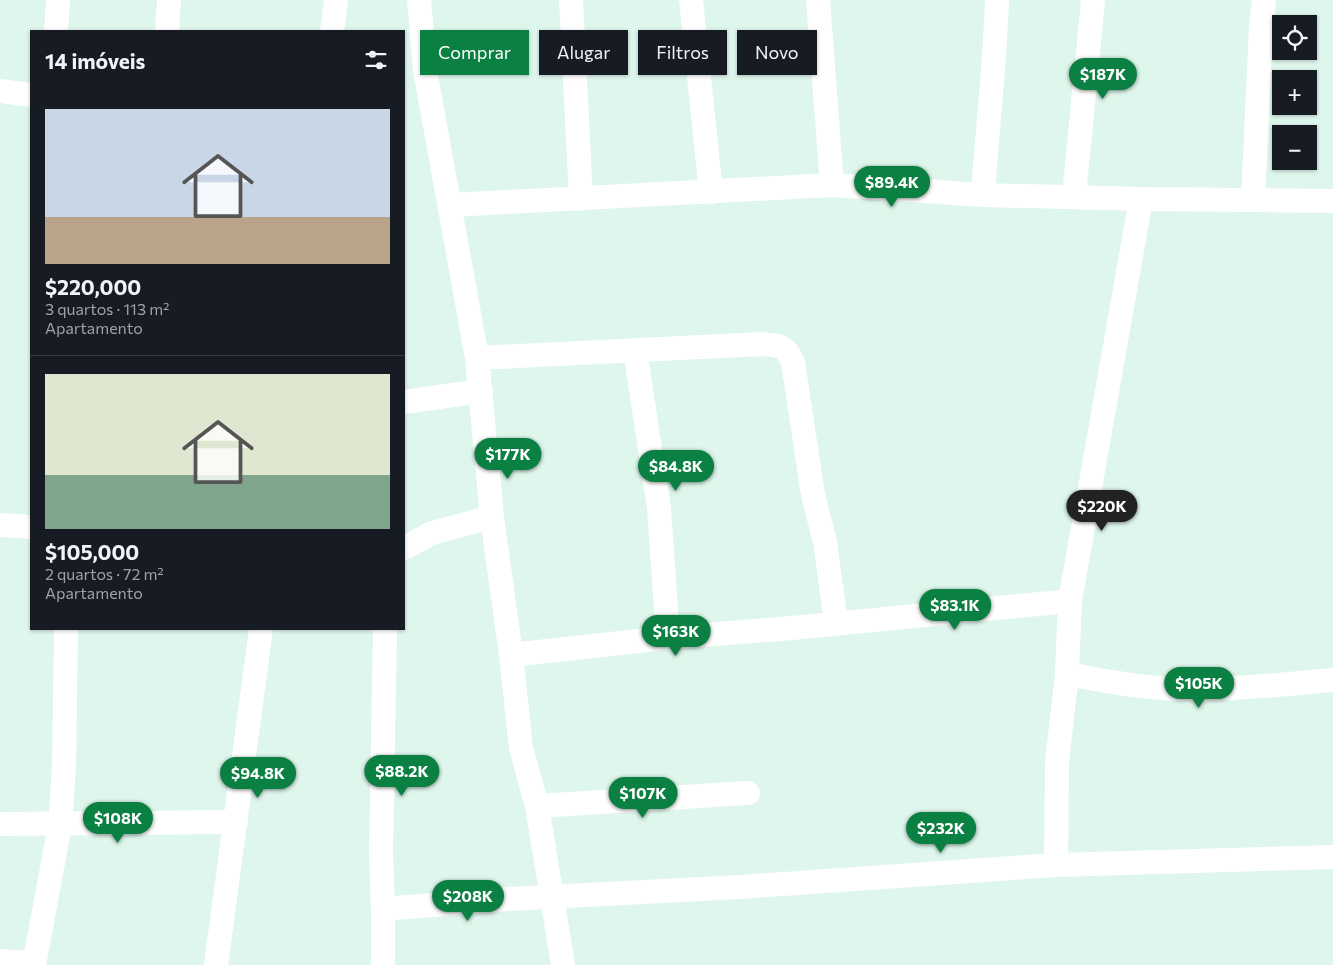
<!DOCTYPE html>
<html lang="pt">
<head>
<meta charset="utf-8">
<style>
	body { margin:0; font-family:Commissioner,sans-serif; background:#20242c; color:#f1f3f6; height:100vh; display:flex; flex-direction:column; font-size:19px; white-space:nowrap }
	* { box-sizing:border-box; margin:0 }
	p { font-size:16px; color:#9ea1a6 }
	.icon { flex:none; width:28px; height:28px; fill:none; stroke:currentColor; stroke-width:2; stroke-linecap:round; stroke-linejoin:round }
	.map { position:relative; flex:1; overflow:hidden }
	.sheet { position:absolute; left:30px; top:30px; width:375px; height:600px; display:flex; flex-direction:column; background:#171b24; border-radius:0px; box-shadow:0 1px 4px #0004 }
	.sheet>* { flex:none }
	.banner { position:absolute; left:420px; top:30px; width:475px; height:45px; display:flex; gap:10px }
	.fabs { position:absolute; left:1272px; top:15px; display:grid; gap:10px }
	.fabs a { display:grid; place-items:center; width:45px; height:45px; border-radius:0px; background:#171b24; box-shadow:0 1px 4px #0004; font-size:25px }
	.price { position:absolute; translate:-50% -42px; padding:0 11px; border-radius:18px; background:#0b8043; color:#fff; font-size:16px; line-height:32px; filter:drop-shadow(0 1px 2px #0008) }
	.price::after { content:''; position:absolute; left:50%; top:30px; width:15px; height:11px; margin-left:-8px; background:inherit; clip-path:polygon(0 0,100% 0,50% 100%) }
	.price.on { background:#222; color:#fff }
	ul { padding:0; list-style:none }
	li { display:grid; align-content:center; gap:10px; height:265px; padding:0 15px }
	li+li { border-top:1px solid #363941 }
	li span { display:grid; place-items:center; height:155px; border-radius:0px; color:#555 }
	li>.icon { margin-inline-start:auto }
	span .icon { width:90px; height:90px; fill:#fffc; stroke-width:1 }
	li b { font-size:21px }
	h2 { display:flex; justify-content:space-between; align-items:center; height:60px; padding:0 15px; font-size:21px }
	.pill { padding:0 18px; border-radius:0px; background:#171b24; box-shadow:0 1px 4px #0004; font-size:18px; line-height:45px }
	.pill.on { background:#0b8043; color:#fff }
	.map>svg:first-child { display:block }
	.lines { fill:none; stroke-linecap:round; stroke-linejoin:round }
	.minor { stroke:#fff; stroke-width:24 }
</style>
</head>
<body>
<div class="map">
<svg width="1333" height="965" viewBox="0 0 1333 965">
	<rect width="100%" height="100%" fill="#def6eb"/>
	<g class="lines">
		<g class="minor">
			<polyline points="419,0 425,70 477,358 492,517 511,655 521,748 537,806 563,965"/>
			<polyline points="571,0 581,199"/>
			<polyline points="691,0 711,192"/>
			<polyline points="818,0 832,185"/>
			<polyline points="56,31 58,0"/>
			<polyline points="167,31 169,0"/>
			<polyline points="332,31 336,0"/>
			<polyline points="0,91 31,95"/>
			<path d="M983 195C987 130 995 65 997 0"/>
			<polyline points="1074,196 1093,0"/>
			<polyline points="1253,200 1261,26 1264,0"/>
			<polyline points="450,205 832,185 983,195 1141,199 1333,201"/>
			<polyline points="635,350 659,508 666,609 665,638"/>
			<path d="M477 358 762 344C779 345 786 346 793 362L813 495 825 542 836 623"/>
			<polyline points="404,402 481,391"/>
			<polyline points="0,525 31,527"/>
			<polyline points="404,548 432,533 492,517"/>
			<polyline points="511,655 665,638 792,628 1070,601"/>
			<path d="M1067 674C1110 682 1152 690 1196 689 1242 689 1287 684 1333 680"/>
			<polyline points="537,806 748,793"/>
			<polyline points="0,824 236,822"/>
			<polyline points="1056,865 1057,762 1067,674 1070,601 1141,199"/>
			<polyline points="383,909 507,899 740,887 1056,865 1333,857"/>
			<polyline points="0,961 34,963"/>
			<polyline points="34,965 60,825 64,767 66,629"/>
			<polyline points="216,965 261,629"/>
			<polyline points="383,965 383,909 381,853 385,629"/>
		</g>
	</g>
</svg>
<div class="fabs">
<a><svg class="icon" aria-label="locate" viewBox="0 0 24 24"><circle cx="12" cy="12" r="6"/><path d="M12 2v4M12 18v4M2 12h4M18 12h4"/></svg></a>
<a>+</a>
<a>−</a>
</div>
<b class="price" style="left:1103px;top:100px">$187K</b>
<b class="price" style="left:892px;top:208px">$89.4K</b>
<b class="price" style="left:508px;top:480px">$177K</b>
<b class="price" style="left:676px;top:492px">$84.8K</b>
<b class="price on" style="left:1102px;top:532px">$220K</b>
<b class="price" style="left:955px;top:631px">$83.1K</b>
<b class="price" style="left:676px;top:657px">$163K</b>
<b class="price" style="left:1199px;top:709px">$105K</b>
<b class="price" style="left:402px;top:797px">$88.2K</b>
<b class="price" style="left:258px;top:799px">$94.8K</b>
<b class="price" style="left:643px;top:819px">$107K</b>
<b class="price" style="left:118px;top:844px">$108K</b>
<b class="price" style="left:941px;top:854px">$232K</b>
<b class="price" style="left:468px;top:922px">$208K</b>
<div class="banner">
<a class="pill on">Comprar</a>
<a class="pill">Alugar</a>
<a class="pill">Filtros</a>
<a class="pill">Novo</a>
</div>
<section class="sheet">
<h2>14 imóveis<svg class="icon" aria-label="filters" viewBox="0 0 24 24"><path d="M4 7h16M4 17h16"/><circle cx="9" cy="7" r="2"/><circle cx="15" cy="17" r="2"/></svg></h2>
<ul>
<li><span style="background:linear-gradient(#c9d6e8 70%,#b9a48a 0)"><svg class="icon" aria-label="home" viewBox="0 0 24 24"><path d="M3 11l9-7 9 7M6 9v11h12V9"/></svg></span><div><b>$220,000</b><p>3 quartos · 113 m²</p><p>Apartamento</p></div></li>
<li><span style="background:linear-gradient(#dfe7d0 65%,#7fa58c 0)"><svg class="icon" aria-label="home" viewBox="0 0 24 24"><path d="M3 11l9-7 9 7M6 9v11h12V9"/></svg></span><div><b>$105,000</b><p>2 quartos · 72 m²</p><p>Apartamento</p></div></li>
</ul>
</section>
</div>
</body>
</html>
